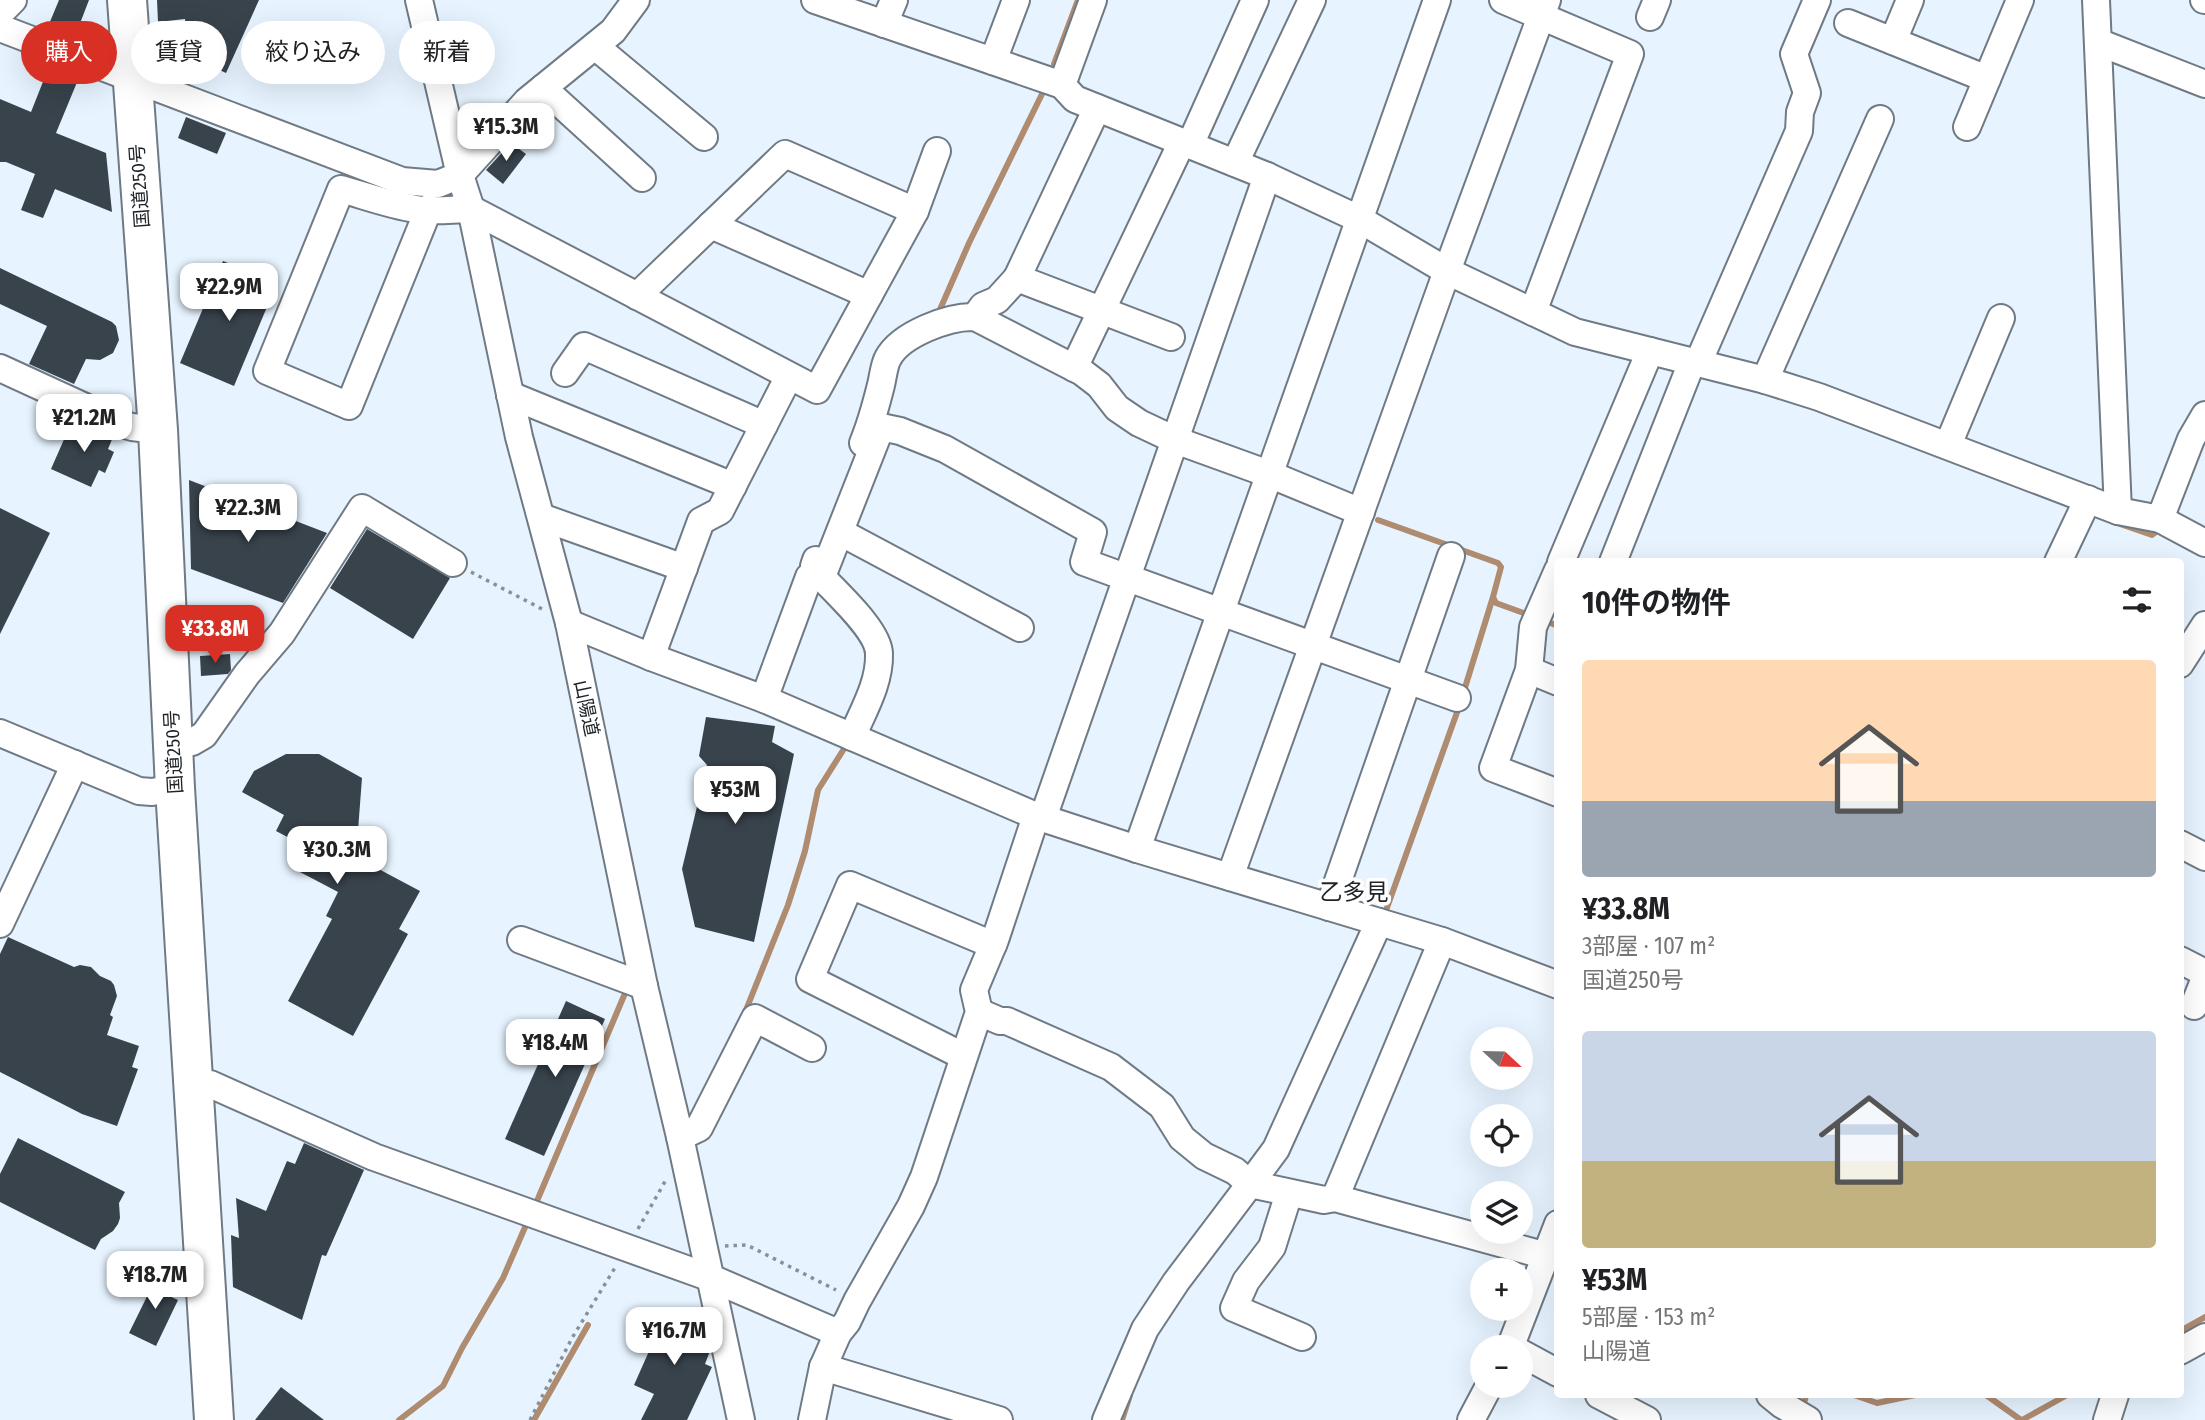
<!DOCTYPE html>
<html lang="ja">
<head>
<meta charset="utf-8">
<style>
	body { margin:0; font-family:"Fira Sans Condensed","Noto Sans JP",sans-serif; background:#f2f2f2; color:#202124; height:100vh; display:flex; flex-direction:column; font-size:26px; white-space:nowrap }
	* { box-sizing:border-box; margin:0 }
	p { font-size:23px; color:#757577 }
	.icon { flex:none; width:38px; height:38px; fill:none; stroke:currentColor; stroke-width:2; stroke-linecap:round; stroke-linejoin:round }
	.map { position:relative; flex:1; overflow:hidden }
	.details { position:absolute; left:1554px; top:558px; width:630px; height:840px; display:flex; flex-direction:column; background:#fff; border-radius:7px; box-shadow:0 7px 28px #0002 }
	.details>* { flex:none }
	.hud { position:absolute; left:21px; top:21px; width:665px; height:63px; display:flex; gap:14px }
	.needle { width:46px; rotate:112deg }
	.buttons { position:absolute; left:1470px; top:1027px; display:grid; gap:14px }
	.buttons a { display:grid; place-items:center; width:63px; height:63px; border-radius:50%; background:#fff; box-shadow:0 7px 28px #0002; font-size:35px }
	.price { position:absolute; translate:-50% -60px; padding:0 16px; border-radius:14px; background:#fff; color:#222; font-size:23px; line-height:46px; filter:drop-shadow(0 2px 4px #0008) }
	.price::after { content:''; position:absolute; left:50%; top:42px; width:21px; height:16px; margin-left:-10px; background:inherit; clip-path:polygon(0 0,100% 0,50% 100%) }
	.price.selected { background:#d93025; color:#fff }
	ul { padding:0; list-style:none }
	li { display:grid; align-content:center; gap:14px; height:371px; padding:0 28px }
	li span { display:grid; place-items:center; height:217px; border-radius:7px; color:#555 }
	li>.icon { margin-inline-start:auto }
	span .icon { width:126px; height:126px; fill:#fffc; stroke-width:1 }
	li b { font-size:30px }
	h2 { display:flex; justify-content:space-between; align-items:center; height:84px; padding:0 28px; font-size:30px }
	.tag { padding:0 24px; border-radius:32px; background:#fff; box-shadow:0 7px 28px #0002; font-size:24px; line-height:63px }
	.tag.selected { background:#d93025; color:#fff }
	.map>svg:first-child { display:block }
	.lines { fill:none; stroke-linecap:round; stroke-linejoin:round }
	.stream { stroke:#af8b70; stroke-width:6 }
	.building { fill:#39434c }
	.minor-casing { stroke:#6f7a84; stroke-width:30 }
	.highway-casing { stroke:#6f7a84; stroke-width:42 }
	.path { stroke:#889199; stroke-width:3.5; stroke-dasharray:3.5 5; stroke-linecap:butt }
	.minor { stroke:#fff; stroke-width:26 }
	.highway { stroke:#fff; stroke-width:38 }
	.labels { text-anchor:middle; stroke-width:7; stroke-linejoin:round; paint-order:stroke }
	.street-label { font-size:19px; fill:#1e2327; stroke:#fff }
	.quarter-label { font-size:23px; fill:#1e2327; stroke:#fff }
</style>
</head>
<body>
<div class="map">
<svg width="2205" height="1420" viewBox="0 0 2205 1420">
	<rect width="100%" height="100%" fill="#e7f4ff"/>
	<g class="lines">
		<g class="stream">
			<polyline points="1054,64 1078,0"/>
			<polyline points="938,314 969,243 1044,90"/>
			<polyline points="1378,520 1498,563 1501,567 1493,597 1496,603 1529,615"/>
			<polyline points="2120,524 2152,535 2161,528"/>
			<polyline points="1543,620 1558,626"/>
			<polyline points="1463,694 1493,597"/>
			<polyline points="1384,916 1460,704"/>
			<polyline points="744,1015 788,905 805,851 818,790 847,744"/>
			<polyline points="534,1208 626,991"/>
			<polyline points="2180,1331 2205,1317"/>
			<polyline points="1854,1395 1877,1403 1915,1395"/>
			<polyline points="1986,1395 2021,1420"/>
			<polyline points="1805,1400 1806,1395"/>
			<polyline points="399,1420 443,1386 462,1348 503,1278 529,1218"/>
			<polyline points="534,1420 588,1325"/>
			<polyline points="1122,1420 1130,1395"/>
			<polyline points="2022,1420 2067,1395"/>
		</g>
	</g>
	<g class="building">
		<polygon points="59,0 89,0 74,39 47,29"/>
		<polygon points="157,0 259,0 226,73 188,55 185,19 158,22"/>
		<polygon points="50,64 80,75 56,133 106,153 112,212 55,189 43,218 21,210 35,174 6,162 0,162 0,99 31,112"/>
		<polygon points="186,117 226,133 217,154 178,138"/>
		<polygon points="511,143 526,154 503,184 486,170"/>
		<polygon points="223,261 277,283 234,386 180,363"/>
		<polygon points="0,268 112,322 116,326 119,340 113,353 100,360 86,359 74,384 29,364 47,326 0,304"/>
		<polygon points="73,419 113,437 108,449 114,452 105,473 99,470 91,487 51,469"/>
		<polygon points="189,480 327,533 283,603 191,569"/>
		<polygon points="0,508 50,533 0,634"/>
		<polygon points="367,529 450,578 413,639 330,588"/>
		<polygon points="230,654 231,670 228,674 201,676 200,656"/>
		<polygon points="706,717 775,726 772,742 794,754 754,942 695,927 682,869 707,765 699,756"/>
		<polygon points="286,754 319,754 362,778 356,857 420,891 399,929 408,934 353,1036 288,1001 332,919 326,916 338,892 300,872 312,850 276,831 284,815 242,792 254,771"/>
		<polygon points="8,937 74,967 80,965 91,967 100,976 111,981 114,985 117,996 110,1015 113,1017 107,1035 139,1046 132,1067 138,1069 117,1126 82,1114 0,1072 0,954"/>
		<polygon points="566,1001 605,1019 544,1156 505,1139"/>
		<polygon points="18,1138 125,1192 119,1203 120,1218 118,1224 113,1231 101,1239 95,1250 0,1202 0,1174"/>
		<polygon points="304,1143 364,1170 326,1256 322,1255 302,1320 233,1287 231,1235 239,1238 236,1198 266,1211 287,1161 295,1164"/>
		<polygon points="160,1270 175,1278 167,1295 178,1300 156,1346 129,1333"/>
		<polygon points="657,1307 705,1327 710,1351 705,1364 712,1367 687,1420 641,1420 654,1394 634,1385 654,1340 645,1337"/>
		<polygon points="281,1387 324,1420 255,1420"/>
	</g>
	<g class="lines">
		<defs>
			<g id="minor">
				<polyline points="419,0 460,175 471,209 519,437 569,623 644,986 680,1137 741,1420"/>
				<polyline points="815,0 1062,85 1075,99 1267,176 1359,219 1447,271 1575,332 1765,380 1819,397 2118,511 2160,519 2205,543"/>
				<polyline points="1503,0 1630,54 1533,312"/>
				<polyline points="2096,0 2118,511"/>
				<polyline points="2204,0 2205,0"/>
				<polyline points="0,13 13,0"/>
				<polyline points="1650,17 1657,0"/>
				<polyline points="1848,23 1987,79"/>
				<polyline points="884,24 894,0"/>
				<polyline points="0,28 402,181 438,184 460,175 527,101 613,31 636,0"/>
				<polyline points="1893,41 1910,0"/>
				<polyline points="2098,42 2205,84"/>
				<polyline points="595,46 704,137"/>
				<polyline points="993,61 1016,0"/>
				<polyline points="1062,85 1093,0"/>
				<polyline points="543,88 642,178"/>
				<polyline points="1097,108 1017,278 1171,337"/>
				<polyline points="1967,127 2020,0"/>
				<polyline points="1190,145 1255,0"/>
				<polyline points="1235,163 1312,0"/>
				<path d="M429 208 349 406 267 371 341 189C366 196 390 205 416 209 433 212 453 209 471 209L817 390 915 211 937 151"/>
				<polyline points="711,225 869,295"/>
				<polyline points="637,296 785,154 915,211"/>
				<polyline points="975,317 983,306 997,300 1017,278"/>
				<polyline points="1698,363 1799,131 1800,112 1807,93 1794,54 1817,0"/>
				<polyline points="0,368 122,424 132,427 158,430"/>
				<polyline points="1074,368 1182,142"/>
				<polyline points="565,373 584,346 764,425"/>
				<polyline points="1765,380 1880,119"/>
				<polyline points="510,395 733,486"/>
				<path d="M863 443C871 424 876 405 881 385 883 377 884 365 888 358 901 334 949 316 975 317L1082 372 1099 385 1117 408 1139 423 1175 440 1269 474 1361 512"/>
				<polyline points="1948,445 2001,318"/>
				<polyline points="541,517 684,568"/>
				<polyline points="2160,519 2191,439 2205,415"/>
				<polyline points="840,532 1020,628"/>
				<path d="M816 560 814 566 818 573C834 591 879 630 879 654 880 683 863 711 852 737"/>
				<polyline points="1561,562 1650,351"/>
				<polyline points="1613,562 1692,362"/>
				<polyline points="2058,562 2088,499"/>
				<polyline points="1558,570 1533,627 1529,670 1493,768 1558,793"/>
				<polyline points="569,623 651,657 764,699 1036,816 1137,849 1442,941 1558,985"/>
				<polyline points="651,657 701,521 720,511 789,376"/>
				<polyline points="2180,664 2205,625"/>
				<polyline points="1529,670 1558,682"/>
				<polyline points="764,699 809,577 825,569 881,427 900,431 945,449 1093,532 1084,562 1457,698"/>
				<polyline points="0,733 139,791 152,792 175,788"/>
				<polyline points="173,747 192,742 204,735 247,674 282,633 362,508 453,563"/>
				<polyline points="1043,818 1267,176"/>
				<polyline points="2180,844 2205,857"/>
				<polyline points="1137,849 1437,0"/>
				<polyline points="1230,877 1447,271 1547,0"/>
				<polyline points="1329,907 1451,556"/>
				<polyline points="1379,922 1276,1149 1250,1184 1324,1200 1335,1198 1547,1256"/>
				<polyline points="0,924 75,764"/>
				<polyline points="521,940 644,986"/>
				<polyline points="2180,960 2205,973"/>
				<polyline points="2194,1006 2205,978"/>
				<polyline points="979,1012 1000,1021 1007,1021 1111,1067 1162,1106 1182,1138 1204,1156 1235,1171 1250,1184 1176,1282 1145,1329 1106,1420"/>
				<polyline points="963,1056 810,979 850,885 993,945"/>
				<polyline points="192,1081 210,1084 374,1157 711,1278 838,1333"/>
				<polyline points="680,1137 699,1128 755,1018 812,1048"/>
				<polyline points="1289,1193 1272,1247 1246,1281 1234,1308 1302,1337"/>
				<polyline points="1335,1198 1442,941"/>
				<polyline points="1510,1348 1558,1224"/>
				<polyline points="2180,1351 2205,1337"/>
				<polyline points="1521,1353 1558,1373"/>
				<polyline points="823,1367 999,1420"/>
				<polyline points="1599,1395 1647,1420"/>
				<polyline points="1770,1395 1781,1404 1808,1420"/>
				<polyline points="812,1420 823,1367 838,1333 847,1322 857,1301 911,1206 924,1177 979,1012 974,990 995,940 1036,816"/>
				<polyline points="1471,1420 1489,1386"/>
				<polyline points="2107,1420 2115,1395"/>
			</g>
			<polyline id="highway" points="127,0 158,430 175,788 214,1420"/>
		</defs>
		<use href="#minor" class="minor-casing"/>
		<use href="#highway" class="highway-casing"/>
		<g class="path">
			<polyline points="471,572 542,609"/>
			<polyline points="638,1229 667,1178"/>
			<polyline points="725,1246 747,1245 836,1290"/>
			<polyline points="530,1420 572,1338 616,1266"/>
		</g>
		<use href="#minor" class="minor"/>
		<use href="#highway" class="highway"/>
	</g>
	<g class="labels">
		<g class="street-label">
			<text transform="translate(139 186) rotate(-94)" y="7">国道250号</text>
			<text transform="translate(587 708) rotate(78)" y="7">山陽道</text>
			<text transform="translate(173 752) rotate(-93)" y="7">国道250号</text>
		</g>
		<g class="quarter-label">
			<text x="1354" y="900">乙多見</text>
		</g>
	</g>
</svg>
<div class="buttons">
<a><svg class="needle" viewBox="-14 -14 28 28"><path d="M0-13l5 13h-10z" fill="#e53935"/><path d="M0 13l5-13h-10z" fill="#757577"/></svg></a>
<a><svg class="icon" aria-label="locate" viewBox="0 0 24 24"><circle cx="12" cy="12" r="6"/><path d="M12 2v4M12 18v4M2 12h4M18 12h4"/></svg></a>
<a><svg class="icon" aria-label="layers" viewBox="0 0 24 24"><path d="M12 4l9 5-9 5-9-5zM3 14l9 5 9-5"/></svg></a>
<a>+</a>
<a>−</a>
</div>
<b class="price" style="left:506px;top:163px">¥15.3M</b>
<b class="price" style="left:229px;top:323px">¥22.9M</b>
<b class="price" style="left:84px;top:454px">¥21.2M</b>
<b class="price" style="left:248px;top:544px">¥22.3M</b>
<b class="price selected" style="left:215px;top:665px">¥33.8M</b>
<b class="price" style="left:735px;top:826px">¥53M</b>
<b class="price" style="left:337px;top:886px">¥30.3M</b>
<b class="price" style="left:555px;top:1079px">¥18.4M</b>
<b class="price" style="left:155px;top:1311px">¥18.7M</b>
<b class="price" style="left:674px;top:1367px">¥16.7M</b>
<div class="hud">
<a class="tag selected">購入</a>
<a class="tag">賃貸</a>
<a class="tag">絞り込み</a>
<a class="tag">新着</a>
</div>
<section class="details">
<h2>10件の物件<svg class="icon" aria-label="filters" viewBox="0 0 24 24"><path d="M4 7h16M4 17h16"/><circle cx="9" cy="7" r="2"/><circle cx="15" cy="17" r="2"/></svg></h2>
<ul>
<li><span style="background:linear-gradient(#ffd9b3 65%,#9aa5b1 0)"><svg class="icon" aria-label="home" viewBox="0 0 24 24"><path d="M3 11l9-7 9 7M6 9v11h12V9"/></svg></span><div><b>¥33.8M</b><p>3部屋 · 107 m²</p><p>国道250号</p></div></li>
<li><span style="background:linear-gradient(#c9d6e8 60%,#c2b280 0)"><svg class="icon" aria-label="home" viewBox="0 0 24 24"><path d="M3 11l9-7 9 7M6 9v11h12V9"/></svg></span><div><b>¥53M</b><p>5部屋 · 153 m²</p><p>山陽道</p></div></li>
</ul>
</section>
</div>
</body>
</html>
